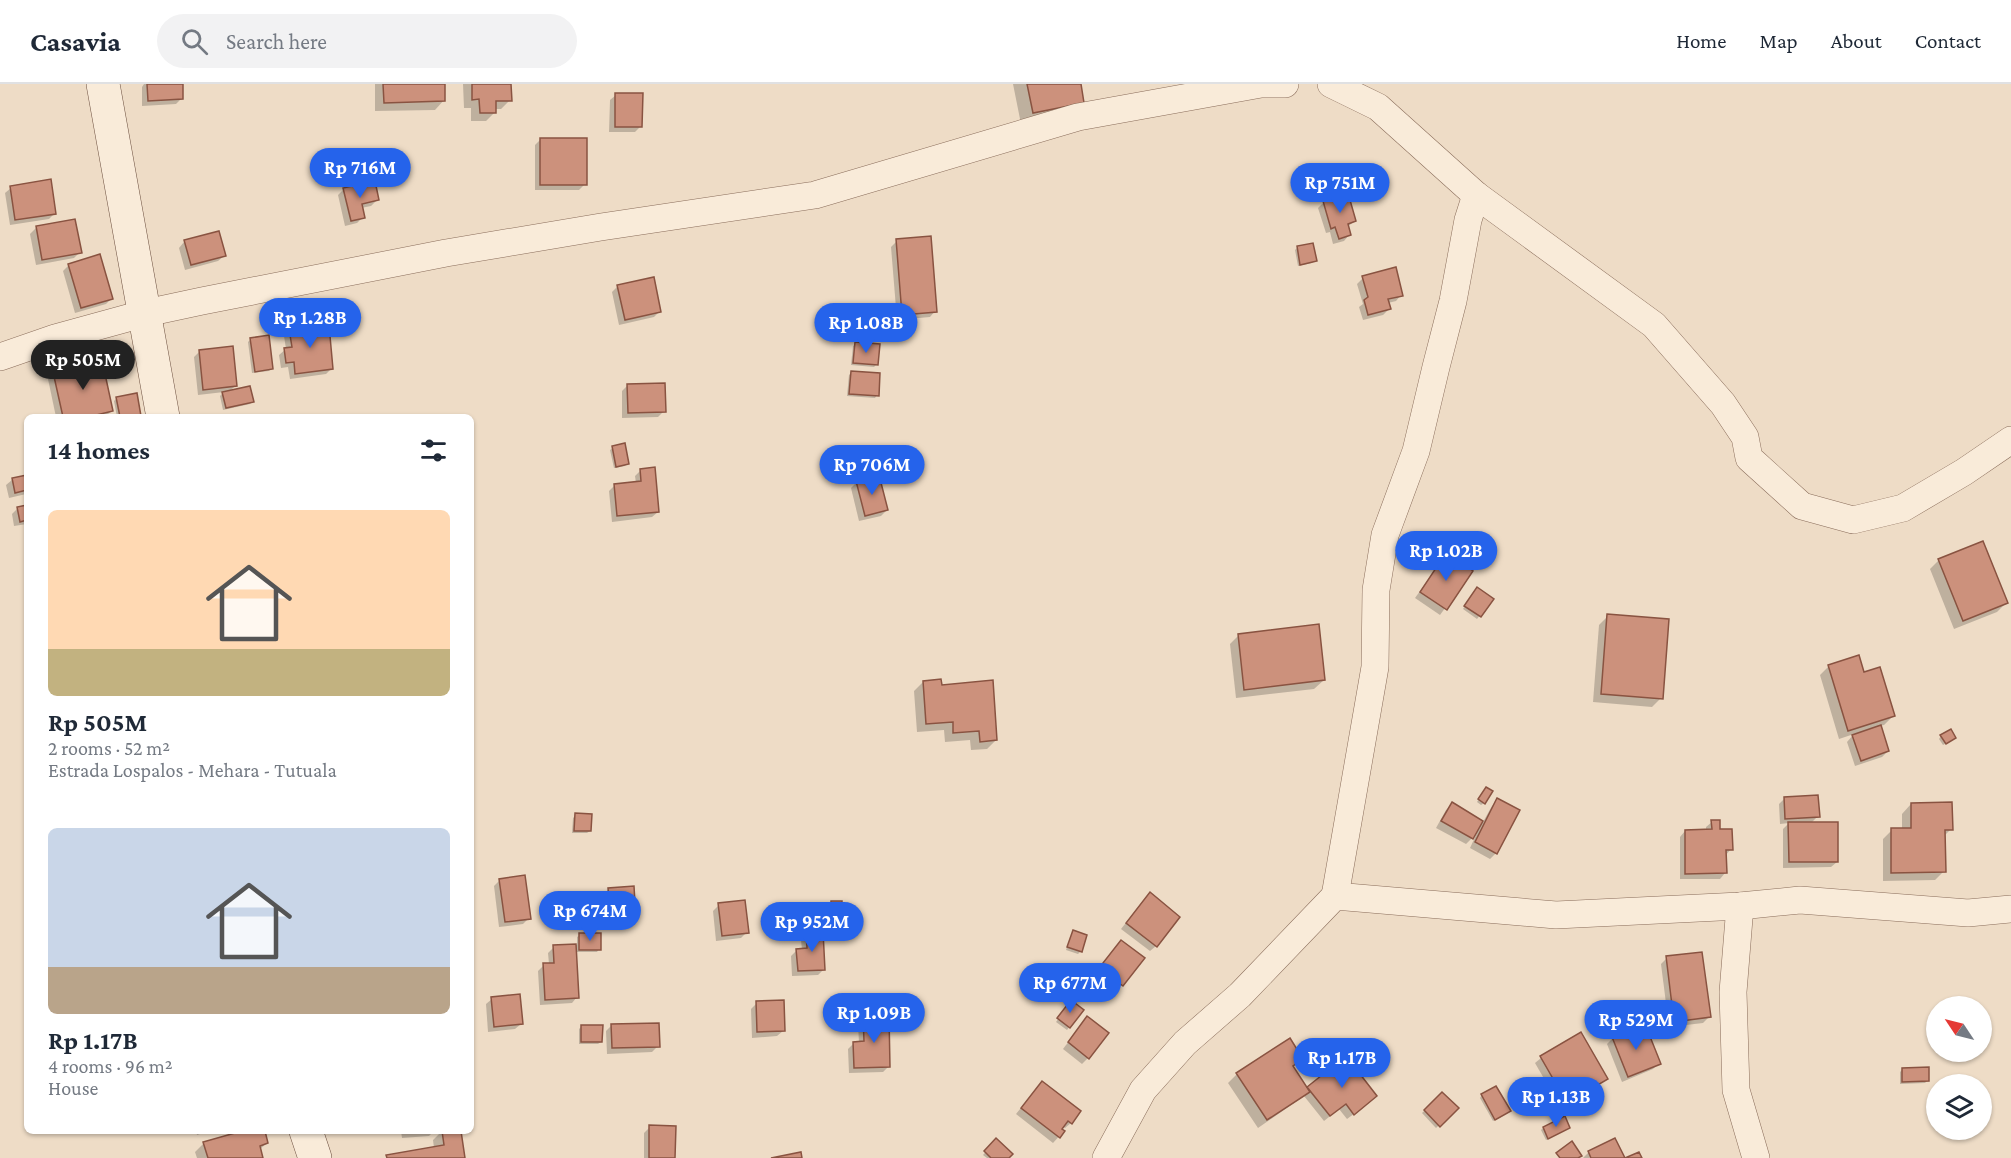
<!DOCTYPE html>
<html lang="en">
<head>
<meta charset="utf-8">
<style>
	body { margin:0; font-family:"Crimson Pro",serif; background:#f2f2f3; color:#1f2937; height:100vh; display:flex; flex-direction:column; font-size:22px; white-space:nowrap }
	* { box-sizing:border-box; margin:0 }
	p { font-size:20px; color:#747a83 }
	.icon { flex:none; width:33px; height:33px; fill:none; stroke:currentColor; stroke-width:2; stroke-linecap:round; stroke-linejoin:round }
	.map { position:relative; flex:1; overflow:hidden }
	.panel { position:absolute; left:24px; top:330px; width:450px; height:720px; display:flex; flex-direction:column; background:#fff; border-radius:9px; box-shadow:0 2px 4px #0004 }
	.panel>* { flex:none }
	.needle { width:39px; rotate:305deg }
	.controls { position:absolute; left:1926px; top:912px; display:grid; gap:12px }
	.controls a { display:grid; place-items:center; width:66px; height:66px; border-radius:50%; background:#fff; box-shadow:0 2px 4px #0004; font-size:30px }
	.price { position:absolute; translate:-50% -51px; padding:0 14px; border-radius:21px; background:#2563eb; color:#fff; font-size:20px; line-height:39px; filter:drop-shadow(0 2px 3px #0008) }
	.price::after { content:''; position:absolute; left:50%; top:36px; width:18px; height:14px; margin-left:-9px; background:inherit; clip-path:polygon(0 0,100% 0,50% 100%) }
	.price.current { background:#222; color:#fff }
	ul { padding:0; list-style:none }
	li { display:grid; align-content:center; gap:12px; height:318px; padding:0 24px }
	li span { display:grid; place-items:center; height:186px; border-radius:9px; color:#555 }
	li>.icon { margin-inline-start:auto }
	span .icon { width:108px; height:108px; fill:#fffc; stroke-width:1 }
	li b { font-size:26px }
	h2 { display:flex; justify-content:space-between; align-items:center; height:72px; padding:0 24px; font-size:26px }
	header { display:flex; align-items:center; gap:36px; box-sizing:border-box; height:84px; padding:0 30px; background:#fff; border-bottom:2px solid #e0e1e3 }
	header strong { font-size:28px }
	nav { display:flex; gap:33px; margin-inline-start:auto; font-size:21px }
	.search { width:420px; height:54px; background:#f2f2f3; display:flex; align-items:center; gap:15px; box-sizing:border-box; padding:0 21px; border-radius:33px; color:#747a83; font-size:22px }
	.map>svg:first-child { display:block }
	.shadow { fill:#0003 }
	.building { fill:#cc917c; stroke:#895341; stroke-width:1.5 }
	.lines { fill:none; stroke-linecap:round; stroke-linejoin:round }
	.street-casing { stroke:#8a6d5b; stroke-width:28 }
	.secondary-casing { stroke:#6b4e3e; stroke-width:34 }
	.street { stroke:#f9ebd9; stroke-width:27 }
	.secondary { stroke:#f9ebd9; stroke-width:33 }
</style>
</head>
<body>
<header>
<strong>Casavia</strong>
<div class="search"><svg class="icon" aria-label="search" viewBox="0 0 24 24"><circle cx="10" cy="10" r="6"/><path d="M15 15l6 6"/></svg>Search here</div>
<nav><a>Home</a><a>Map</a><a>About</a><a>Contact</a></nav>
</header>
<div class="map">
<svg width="2011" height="1074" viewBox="0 0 2011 1074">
	<rect width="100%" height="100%" fill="#eedcc6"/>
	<g class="shadow">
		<polygon points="144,0 181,0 182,14 176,20 142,22 142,3"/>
		<polygon points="375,0 443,0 444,16 435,26 375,27"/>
		<polygon points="463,0 510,0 510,16 501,25 495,25 495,28 486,37 471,37 471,24 464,24"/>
		<polygon points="1013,0 1079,0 1082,18 1021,40"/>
		<polygon points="616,11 641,42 635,48 609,48 610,16"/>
		<polygon points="541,55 585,100 579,106 535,106 535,61"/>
		<polygon points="11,104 55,129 49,135 10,141 5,109"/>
		<polygon points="344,105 377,116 371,122 361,124 363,133 357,139 345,142 338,111"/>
		<polygon points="1324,118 1355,137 1347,143 1349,151 1344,157 1333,160 1330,148 1326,149 1318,124"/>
		<polygon points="36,144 80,168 74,174 36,181 30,150"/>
		<polygon points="218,149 224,172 218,177 185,186 179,164 184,158"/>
		<polygon points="897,157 935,227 930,233 897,236 891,163"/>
		<polygon points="1297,164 1315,177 1312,179 1298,182 1295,166"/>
		<polygon points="69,181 112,214 106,220 75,229 63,187"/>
		<polygon points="1363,194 1401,211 1396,217 1388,219 1389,225 1383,231 1363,236 1359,223 1363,220 1357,200"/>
		<polygon points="618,202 660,227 654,233 619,241 612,208"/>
		<polygon points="290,247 332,284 326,290 290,295 288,283 281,284 279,271 286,265 284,252"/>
		<polygon points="251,255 271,285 269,287 252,289 248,258"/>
		<polygon points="856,260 877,280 874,283 851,281 853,262"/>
		<polygon points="200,267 235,302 229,308 252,318 250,320 223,326 220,312 224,308 198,311 194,273"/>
		<polygon points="54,289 112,327 104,333 56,333 48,295"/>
		<polygon points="851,289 877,311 875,314 847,312 849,291"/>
		<polygon points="628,301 664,327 658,333 622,334 622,307"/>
		<polygon points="117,314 139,332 117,333 114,317"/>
		<polygon points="613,364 627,379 625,382 614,384 610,366"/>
		<polygon points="27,380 27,414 26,410 9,414 6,401 12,396 26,392 24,383"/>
		<polygon points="641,386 658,428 652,433 612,438 609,407 615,401 636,399 635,392"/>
		<polygon points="857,398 887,426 881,432 859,437 851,404"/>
		<polygon points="27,422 27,440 14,442 12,430 18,424"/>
		<polygon points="1446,471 1471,488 1440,531 1415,514"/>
		<polygon points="1939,476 2006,519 1997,528 1954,545 1930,485"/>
		<polygon points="1475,508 1492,516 1477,535 1463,525"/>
		<polygon points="1608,532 1661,614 1652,623 1593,618 1599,541"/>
		<polygon points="1239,551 1324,596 1314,605 1236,614 1230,560"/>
		<polygon points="1829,582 1863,590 1893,632 1884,641 1880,642 1888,667 1882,673 1855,682 1847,658 1854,650 1839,655 1820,591"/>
		<polygon points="923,598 940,602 996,656 987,665 971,666 970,656 945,658 944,646 917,648 914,607"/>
		<polygon points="1941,652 1952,656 1943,661 1939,655"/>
		<polygon points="1484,707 1484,719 1481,721 1477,718"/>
		<polygon points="1785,714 1818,732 1811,739 1837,778 1831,783 1783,784 1783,745 1789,739 1780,740 1779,720"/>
		<polygon points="1498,716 1496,769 1490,775 1470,764 1477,749 1466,760 1436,744 1446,726 1452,720 1483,738 1492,722"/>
		<polygon points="1911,720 1951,745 1944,752 1944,787 1935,796 1883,797 1883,755 1892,746 1902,746 1902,730"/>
		<polygon points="576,731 590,747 587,749 572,749 573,734"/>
		<polygon points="1712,738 1731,765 1725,772 1725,789 1720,795 1680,795 1680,753 1685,747 1706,747 1706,743"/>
		<polygon points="500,796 529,834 523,840 499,843 494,802"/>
		<polygon points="609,805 635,836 629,842 605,844 603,811"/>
		<polygon points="1144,816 1156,862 1150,867 1121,845"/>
		<polygon points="831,818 840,837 838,839 828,839 829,821"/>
		<polygon points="719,821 747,848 741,854 716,857 713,827"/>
		<polygon points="1073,848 1081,867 1078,870 1066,866"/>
		<polygon points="807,850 824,885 818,891 792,892 791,872 797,866 802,866 801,856"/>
		<polygon points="580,851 599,865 597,868 575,868 577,913 572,919 540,921 538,887 544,881 549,880 548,869 554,863 577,861 577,853"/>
		<polygon points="1116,864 1143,874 1116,907 1095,891"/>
		<polygon points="1667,874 1709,933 1703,939 1669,943 1661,880"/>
		<polygon points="492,915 521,940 515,945 488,948 486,920"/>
		<polygon points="757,919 783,947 777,952 752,954 751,925"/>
		<polygon points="1069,921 1082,926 1067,946 1056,938"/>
		<polygon points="864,934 889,982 883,988 849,989 848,965 854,959 859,959 858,940"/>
		<polygon points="1082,940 1088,974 1082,980 1063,965"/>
		<polygon points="612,941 658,962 652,968 607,970 606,947"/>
		<polygon points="582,942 601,958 598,960 579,960 579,945"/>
		<polygon points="1613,954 1659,979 1653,985 1622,998 1607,960"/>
		<polygon points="1346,974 1370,1018 1347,1035 1339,1025 1324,1037 1304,1012 1258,1044 1228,999 1237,990 1301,975 1292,984 1307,1005"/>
		<polygon points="1541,974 1606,994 1600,1000 1561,1024 1535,979"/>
		<polygon points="1902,986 1928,996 1925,999 1900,1000 1900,988"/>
		<polygon points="1037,1004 1071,1039 1065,1044 1062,1042 1059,1046 1063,1048 1053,1059 1016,1030"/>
		<polygon points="1442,1010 1457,1024 1436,1044 1422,1029"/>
		<polygon points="1482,1011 1506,1029 1493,1037 1480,1014"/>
		<polygon points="650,1043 673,1074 644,1074 644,1049"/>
		<polygon points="1543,1044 1568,1044 1546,1056 1541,1046"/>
		<polygon points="196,1047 209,1047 197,1051"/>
		<polygon points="248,1047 264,1047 267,1059 259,1066 262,1074 197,1074 195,1068 204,1059"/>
		<polygon points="401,1047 434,1047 429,1052 402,1054"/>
		<polygon points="442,1047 459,1047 464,1074 385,1074 434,1064 433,1056"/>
		<polygon points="996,1056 1007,1074 987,1074 983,1071"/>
		<polygon points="1589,1068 1623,1074 1583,1074"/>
	</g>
	<g class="building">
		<polygon points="147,0 183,0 183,15 148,17"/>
		<polygon points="383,0 445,0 445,17 384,19"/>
		<polygon points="472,0 511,0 512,17 496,17 496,29 480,29 479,15 472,16"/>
		<polygon points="1027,0 1081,0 1084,19 1033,29"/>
		<polygon points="615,9 643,9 642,43 615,43"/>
		<rect x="540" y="54" width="47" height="47"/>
		<polygon points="51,95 56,130 15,136 10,102"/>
		<polygon points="375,97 379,116 362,120 365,134 351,137 343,104"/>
		<polygon points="1348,109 1356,137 1348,140 1351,151 1339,155 1335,143 1331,145 1323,117"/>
		<polygon points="75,135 82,169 42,176 36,142"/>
		<polygon points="219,147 226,172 191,181 184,156"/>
		<polygon points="931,152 937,228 902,231 896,155"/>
		<polygon points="1313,159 1317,177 1300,181 1297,162"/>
		<polygon points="100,170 113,215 81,224 68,180"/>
		<polygon points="1396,183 1403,212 1388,215 1391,225 1368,231 1364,216 1368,213 1362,192"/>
		<polygon points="654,193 661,228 625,236 617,201"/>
		<polygon points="329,241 333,285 295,290 294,278 286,279 284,264 292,263 289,245"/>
		<polygon points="269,251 273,285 255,288 250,254"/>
		<polygon points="855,258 880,260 878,281 853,279"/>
		<polygon points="233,262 237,302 203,306 199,266"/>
		<polygon points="102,276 113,327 88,333 63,333 53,288"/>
		<polygon points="851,287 880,289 879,312 849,310"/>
		<polygon points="665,299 666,328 628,329 627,300"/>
		<polygon points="250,302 254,318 226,324 222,308"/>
		<polygon points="137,309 141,332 120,333 116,313"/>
		<polygon points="625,359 629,380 616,383 612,362"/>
		<polygon points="655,383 659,428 617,432 614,400 641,397 640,385"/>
		<polygon points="27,391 27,406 15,409 12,394"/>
		<polygon points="879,391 888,426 865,432 856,397"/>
		<polygon points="27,421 27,436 20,438 17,423"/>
		<polygon points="1983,457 2008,519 1963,537 1938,475"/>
		<polygon points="1446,469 1473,487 1447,526 1420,508"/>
		<polygon points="1477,503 1494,515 1481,533 1464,522"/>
		<polygon points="1607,530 1669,535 1663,615 1601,610"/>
		<polygon points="1319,540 1325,596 1244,606 1238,550"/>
		<polygon points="1859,571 1864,588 1880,583 1895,632 1848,647 1828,581"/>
		<polygon points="941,595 942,601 993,596 997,656 980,658 979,647 953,649 953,638 926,640 923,597"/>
		<polygon points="1881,641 1889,667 1861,677 1852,651"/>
		<polygon points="1951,645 1956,654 1946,660 1940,651"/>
		<polygon points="1486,703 1493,707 1485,720 1478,715"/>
		<polygon points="1818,711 1820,733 1785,735 1784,713"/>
		<polygon points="1497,714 1520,726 1497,770 1475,758"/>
		<polygon points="1452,718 1483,737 1473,755 1441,737"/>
		<polygon points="1952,718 1953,746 1945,746 1946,788 1891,789 1891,744 1911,744 1911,719"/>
		<polygon points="575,729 592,730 591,747 574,747"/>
		<polygon points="1711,736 1720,736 1720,745 1732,745 1733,766 1726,766 1727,789 1685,790 1685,746 1712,745"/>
		<polygon points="1788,738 1838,738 1838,778 1789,778"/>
		<polygon points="525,791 531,835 505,838 499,795"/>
		<polygon points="634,802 636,837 611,839 608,804"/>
		<polygon points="1150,808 1180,833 1157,863 1126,839"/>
		<polygon points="745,816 749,849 722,852 718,819"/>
		<polygon points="831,817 842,817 842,838 830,837"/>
		<polygon points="1073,846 1087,851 1082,868 1067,863"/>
		<polygon points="823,847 825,886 798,887 796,865 807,864 806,848"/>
		<rect x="579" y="849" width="22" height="17"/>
		<polygon points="1121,856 1145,874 1123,902 1099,884"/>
		<polygon points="576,860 579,914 545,916 543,879 554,879 553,861"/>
		<polygon points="1702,868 1711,933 1674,938 1666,872"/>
		<polygon points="520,910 523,940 494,943 491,913"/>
		<polygon points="784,916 785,947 757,948 756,917"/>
		<polygon points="1071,916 1084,926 1070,944 1057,934"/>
		<polygon points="889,931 890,983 854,984 853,958 864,957 863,932"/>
		<polygon points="1087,932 1109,949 1089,975 1068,958"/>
		<polygon points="659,939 660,963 612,964 611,940"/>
		<polygon points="1645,940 1661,980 1628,993 1612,953"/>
		<polygon points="581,941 603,941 602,958 581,958"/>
		<polygon points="1581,948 1608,995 1567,1019 1540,972"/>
		<polygon points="1290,954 1303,975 1293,982 1310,1008 1267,1036 1236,989"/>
		<polygon points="1346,972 1377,1012 1354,1031 1346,1020 1330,1032 1307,1003"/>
		<polygon points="1929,983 1929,997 1902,998 1902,984"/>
		<polygon points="1042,997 1081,1027 1072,1040 1068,1037 1062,1045 1065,1047 1060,1054 1021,1024"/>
		<polygon points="1496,1002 1511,1027 1495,1036 1481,1010"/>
		<polygon points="1442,1008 1459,1024 1440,1043 1424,1026"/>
		<polygon points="1565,1032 1570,1044 1548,1055 1543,1043"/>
		<polygon points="649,1041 676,1042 675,1074 649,1074"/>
		<polygon points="242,1047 265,1047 268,1059 260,1062 263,1074 208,1074 203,1058"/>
		<polygon points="442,1047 461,1047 465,1074 387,1074 386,1071 444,1061"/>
		<polygon points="996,1054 1013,1070 1009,1074 991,1074 984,1067"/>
		<polygon points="1615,1054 1625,1074 1591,1074 1588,1067"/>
		<polygon points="1572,1057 1582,1072 1578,1074 1560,1074 1556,1069"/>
		<polygon points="801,1068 802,1074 771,1074"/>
		<polygon points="1639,1068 1642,1074 1625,1074"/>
	</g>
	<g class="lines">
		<defs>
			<g id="street">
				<polyline points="1331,0 1378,23 1476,111 1654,241 1723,320 1745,353 1749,374 1802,422 1853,436 1903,424 1964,388 2011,356"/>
				<polyline points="0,273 55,254 146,229 202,217 446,169 601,143 815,111 1078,33 1261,0 1285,0"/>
				<polyline points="1335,812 1375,583 1376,506 1385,451 1416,367 1436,283 1453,217 1468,136 1476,111"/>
				<polyline points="1740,822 1733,908 1736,1006 1756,1074"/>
				<polyline points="1106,1074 1143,1006 1185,959 1240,911 1335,812 1556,831 1740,822 1800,816 1968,829 2011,825"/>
			</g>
			<g id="secondary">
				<polyline points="103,0 163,333"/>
				<polyline points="306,1047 315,1074"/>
			</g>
		</defs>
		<use href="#street" class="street-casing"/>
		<use href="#secondary" class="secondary-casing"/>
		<use href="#street" class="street"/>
		<use href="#secondary" class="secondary"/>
	</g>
</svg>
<div class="controls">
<a><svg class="needle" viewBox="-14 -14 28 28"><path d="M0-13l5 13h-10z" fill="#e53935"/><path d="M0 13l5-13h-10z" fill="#747a83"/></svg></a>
<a><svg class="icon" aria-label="layers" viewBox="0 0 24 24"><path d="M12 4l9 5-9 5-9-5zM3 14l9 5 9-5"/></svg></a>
</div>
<b class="price" style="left:360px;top:115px">Rp 716M</b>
<b class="price" style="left:1340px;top:130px">Rp 751M</b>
<b class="price" style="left:310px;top:265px">Rp 1.28B</b>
<b class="price" style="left:866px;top:270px">Rp 1.08B</b>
<b class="price current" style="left:83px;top:307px">Rp 505M</b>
<b class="price" style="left:872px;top:412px">Rp 706M</b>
<b class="price" style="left:1446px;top:498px">Rp 1.02B</b>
<b class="price" style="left:590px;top:858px">Rp 674M</b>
<b class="price" style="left:812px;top:869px">Rp 952M</b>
<b class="price" style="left:1070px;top:930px">Rp 677M</b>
<b class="price" style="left:874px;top:960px">Rp 1.09B</b>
<b class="price" style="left:1636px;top:967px">Rp 529M</b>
<b class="price" style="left:1342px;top:1005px">Rp 1.17B</b>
<b class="price" style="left:1556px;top:1044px">Rp 1.13B</b>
<section class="panel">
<h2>14 homes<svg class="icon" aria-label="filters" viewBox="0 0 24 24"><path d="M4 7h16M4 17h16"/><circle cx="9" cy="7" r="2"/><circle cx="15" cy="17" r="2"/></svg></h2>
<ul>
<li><span style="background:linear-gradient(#ffd9b3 75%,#c2b280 0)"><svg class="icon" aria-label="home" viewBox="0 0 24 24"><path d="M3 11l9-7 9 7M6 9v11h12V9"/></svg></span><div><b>Rp 505M</b><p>2 rooms · 52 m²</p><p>Estrada Lospalos - Mehara - Tutuala</p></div></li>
<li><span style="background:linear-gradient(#c9d6e8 75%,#b9a48a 0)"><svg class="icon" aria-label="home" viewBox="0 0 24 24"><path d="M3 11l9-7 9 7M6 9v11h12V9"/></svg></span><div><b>Rp 1.17B</b><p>4 rooms · 96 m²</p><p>House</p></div></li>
</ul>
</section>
</div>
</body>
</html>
